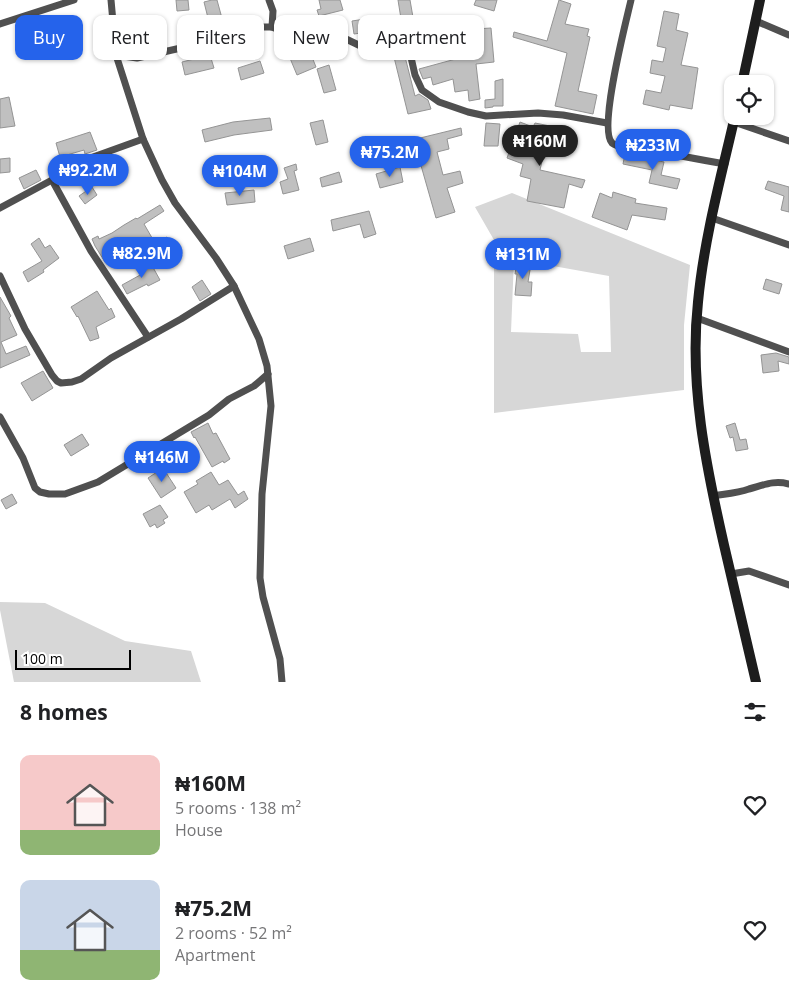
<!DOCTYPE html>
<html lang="en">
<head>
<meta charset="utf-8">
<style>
	body { margin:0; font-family:"Open Sans",sans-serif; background:#f2f2f2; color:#202124; height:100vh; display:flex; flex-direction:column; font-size:19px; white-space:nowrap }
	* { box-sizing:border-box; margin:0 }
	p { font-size:16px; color:#757577 }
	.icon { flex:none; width:28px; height:28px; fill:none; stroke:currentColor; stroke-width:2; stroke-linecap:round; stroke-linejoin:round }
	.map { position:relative; height:682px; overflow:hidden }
	.side { display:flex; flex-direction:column; background:#fff; flex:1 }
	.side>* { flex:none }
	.hud { position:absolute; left:15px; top:15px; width:500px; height:45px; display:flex; gap:10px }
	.buttons { position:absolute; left:724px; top:75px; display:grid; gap:10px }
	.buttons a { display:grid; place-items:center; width:50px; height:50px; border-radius:10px; background:#fff; box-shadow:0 1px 4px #0004; font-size:25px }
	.scale { position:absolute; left:15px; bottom:12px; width:116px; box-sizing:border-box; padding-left:5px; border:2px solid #000; border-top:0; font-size:14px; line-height:18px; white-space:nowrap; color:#000; -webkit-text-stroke:4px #fff; paint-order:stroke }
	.price { position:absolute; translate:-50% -42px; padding:0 11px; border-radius:18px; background:#2563eb; color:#fff; font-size:16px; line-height:32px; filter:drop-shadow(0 1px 2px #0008) }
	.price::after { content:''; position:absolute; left:50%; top:30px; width:15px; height:11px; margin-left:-8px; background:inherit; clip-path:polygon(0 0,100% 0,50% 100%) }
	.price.active { background:#222; color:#fff }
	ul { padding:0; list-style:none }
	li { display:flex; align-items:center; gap:15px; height:125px; padding:0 20px }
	li span { display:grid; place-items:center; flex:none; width:140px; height:100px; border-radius:10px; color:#555 }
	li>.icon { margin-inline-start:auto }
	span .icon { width:60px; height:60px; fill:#fffc; stroke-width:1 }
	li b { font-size:21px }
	h2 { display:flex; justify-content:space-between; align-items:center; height:60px; padding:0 20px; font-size:21px }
	.chip { padding:0 18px; border-radius:10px; background:#fff; box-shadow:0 1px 4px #0004; font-size:18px; line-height:45px }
	.chip.active { background:#2563eb; color:#fff }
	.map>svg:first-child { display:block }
	.green { fill:#d7d7d7; fill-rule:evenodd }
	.building { fill:#c0c0c0; stroke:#949494 }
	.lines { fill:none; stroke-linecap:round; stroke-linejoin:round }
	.minor { stroke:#505050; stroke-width:7 }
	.secondary { stroke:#1d1d1d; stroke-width:10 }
</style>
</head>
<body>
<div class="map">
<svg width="789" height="682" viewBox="0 0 789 682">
	<rect width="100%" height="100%" fill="#fff"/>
	<g class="green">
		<path d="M512 193 690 265 684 325V390L494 413V240L475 207ZM514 259 609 276 611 352H581L578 334 511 332Z"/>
		<polygon points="0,602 45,603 125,641 191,651 201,682 14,682 0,610"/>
	</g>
	<g class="building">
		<polygon points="176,0 188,0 189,10 177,11"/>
		<polygon points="212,0 217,0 223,22 210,26 204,2"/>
		<polygon points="319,0 340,0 343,10 319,16 317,10 321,9"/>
		<polygon points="398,0 410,0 414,23 402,25"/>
		<polygon points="476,0 497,0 494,11 474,5"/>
		<polygon points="559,0 571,4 565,24 589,29 587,36 590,37 578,91 597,95 593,114 555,106 567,53 513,37 514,32 547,41"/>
		<polygon points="664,11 679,14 676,30 688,33 681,65 698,68 692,109 670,105 669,110 643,104 646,90 661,93 665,76 650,73 652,60 663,62 666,48 657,46"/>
		<polygon points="365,19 368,32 354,34 352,21"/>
		<polygon points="491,28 494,62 476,64 480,99 469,101 468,90 455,92 453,79 433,85 431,77 423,79 419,69 463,57 460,30"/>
		<polygon points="402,45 415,96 419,94 428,100 431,109 408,114 392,49 392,48"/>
		<polygon points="298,47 301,49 305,59 312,57 316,67 297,75 287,51"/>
		<polygon points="210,55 214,68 185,75 182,62"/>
		<polygon points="260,61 264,73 241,80 238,68"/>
		<polygon points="329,65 336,90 324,93 317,69"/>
		<polygon points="503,79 503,106 493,106 493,107 485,108 485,100 495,99 495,81"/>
		<polygon points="9,97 15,126 0,128 0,99"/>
		<polygon points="270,118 272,130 234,135 205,142 202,130 233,122"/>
		<polygon points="323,120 328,142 316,145 310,123"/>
		<polygon points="520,122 533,127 535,123 550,126 540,170 585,180 582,188 569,184 564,208 527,201 531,179 520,176 523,164 507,158"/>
		<polygon points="486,123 500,124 498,146 484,146"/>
		<polygon points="461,128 462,135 447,139 449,149 437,152 443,175 460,171 463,183 447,188 455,212 436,218 416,148 418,147 416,139"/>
		<polygon points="90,132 97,150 85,154 84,150 60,157 56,143"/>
		<polygon points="625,154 664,162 661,175 680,179 677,189 649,183 652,170 623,164"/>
		<polygon points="10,158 10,172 0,173 0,159"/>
		<polygon points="296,164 297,170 294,171 299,190 283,194 280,182 288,179 284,168"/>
		<polygon points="400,167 403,182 380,188 376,174"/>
		<polygon points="36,170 41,180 24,189 19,178"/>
		<polygon points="339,172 342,182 322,187 320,178"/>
		<polygon points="768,181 789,187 789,212 781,210 784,196 765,189"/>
		<polygon points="92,187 97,195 85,204 79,196"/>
		<polygon points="254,190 255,202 227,205 225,193"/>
		<polygon points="613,192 636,199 635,203 667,208 665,220 632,215 627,230 592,217 600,193 612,198"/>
		<polygon points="160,205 164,211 144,224 155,243 167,237 170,241 157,249 160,253 150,259 144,249 122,263 117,255 105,262 95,246 92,239 98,236 99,239 112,233 124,225 136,218 137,219"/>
		<polygon points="369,211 376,234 364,238 360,224 333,231 331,220"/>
		<polygon points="39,238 45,248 50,245 59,258 43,270 44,272 28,282 23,272 42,261 31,244"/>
		<polygon points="310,238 314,251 288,259 284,246"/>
		<polygon points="150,262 160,280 148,286 147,284 127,294 122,285 142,274 139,269"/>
		<polygon points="517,262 531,264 528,282 532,282 531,296 515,295 517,274 515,274"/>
		<polygon points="766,279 782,284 779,294 763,289"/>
		<polygon points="202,280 211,294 200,301 192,287"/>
		<polygon points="97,291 109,310 111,308 115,317 96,327 99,338 90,341 78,316 77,317 71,307"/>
		<polygon points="0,297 11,316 9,318 17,335 1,342 6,354 26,346 30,355 0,368"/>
		<polygon points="776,353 789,357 789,364 778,361 779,371 763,373 761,355"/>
		<polygon points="43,371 53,388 32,401 21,383"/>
		<polygon points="208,423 213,434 216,433 230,459 224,463 223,461 212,467 195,437 194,438 191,432"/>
		<polygon points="735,423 740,440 746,439 748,449 736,451 733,437 730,438 726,426"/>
		<polygon points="82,434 89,445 71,456 64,445"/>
		<polygon points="163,468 176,488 161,498 148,478"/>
		<polygon points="211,472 219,485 228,480 238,495 244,491 248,499 235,508 230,499 212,510 209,505 196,513 184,492 198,484 196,481"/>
		<polygon points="12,494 17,503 6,509 1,500"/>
		<polygon points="160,505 168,517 163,520 165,523 157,528 155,524 150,527 143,514"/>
	</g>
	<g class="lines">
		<g class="minor">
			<polyline points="111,0 116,55 143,139 162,180 175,203 216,258 234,286 259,339 267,366 271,406 262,494 260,578 263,597 280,659 282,682"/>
			<polyline points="269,0 273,11 272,27"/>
			<path d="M631 0C626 22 598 129 612 143 619 149 646 149 657 151 680 156 702 160 725 164"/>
			<polyline points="756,21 789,35"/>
			<polyline points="0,24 74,0"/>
			<polyline points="116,55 137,58 194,45 212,38 258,27 272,27 284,32 310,48 317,49 336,41 346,39 369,50 384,51 387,48 386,37 393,34 401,37 408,44 415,75 422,90 439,102 468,112 486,116 538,113 563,115 607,123"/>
			<polyline points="734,122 789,141"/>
			<polyline points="52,180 91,251 148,337"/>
			<polyline points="0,208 52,180 82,161 143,139"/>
			<polyline points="712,218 789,245"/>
			<polyline points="0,276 25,329 52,375 57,381 61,383 72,382 81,379 111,358 181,319 234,286"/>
			<polyline points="697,318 789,352"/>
			<polyline points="0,417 23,458 35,488 40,492 49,494 65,494 98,482 209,415 229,399 254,386 268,374"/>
			<path d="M713 496C725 494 738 493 749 489 764 485 774 480 789 484"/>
			<polyline points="731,574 749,571 789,585"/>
		</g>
		<g class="secondary">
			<polyline points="742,84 760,0"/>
			<path d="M735 116C721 177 704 239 698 302 689 384 706 466 724 545 735 591 745 636 756 682"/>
		</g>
	</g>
</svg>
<div class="buttons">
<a><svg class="icon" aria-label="locate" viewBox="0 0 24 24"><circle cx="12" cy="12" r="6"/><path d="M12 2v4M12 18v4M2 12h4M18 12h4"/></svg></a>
</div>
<div class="scale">100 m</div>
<b class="price active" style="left:540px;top:167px">₦160M</b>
<b class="price" style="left:653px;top:171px">₦233M</b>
<b class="price" style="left:390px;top:178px">₦75.2M</b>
<b class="price" style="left:88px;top:196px">₦92.2M</b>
<b class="price" style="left:240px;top:197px">₦104M</b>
<b class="price" style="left:142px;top:279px">₦82.9M</b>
<b class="price" style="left:523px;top:280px">₦131M</b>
<b class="price" style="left:162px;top:483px">₦146M</b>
<div class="hud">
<a class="chip active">Buy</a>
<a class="chip">Rent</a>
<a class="chip">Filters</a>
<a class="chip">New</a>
<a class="chip">Apartment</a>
</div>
</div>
<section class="side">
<h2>8 homes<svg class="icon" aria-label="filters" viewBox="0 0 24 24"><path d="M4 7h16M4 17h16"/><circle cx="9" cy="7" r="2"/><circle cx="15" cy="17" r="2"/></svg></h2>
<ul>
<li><span style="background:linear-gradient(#f6c9c9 75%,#8fb573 0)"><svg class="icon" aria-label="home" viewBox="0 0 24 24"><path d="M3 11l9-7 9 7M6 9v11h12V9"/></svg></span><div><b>₦160M</b><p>5 rooms · 138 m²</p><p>House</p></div><svg class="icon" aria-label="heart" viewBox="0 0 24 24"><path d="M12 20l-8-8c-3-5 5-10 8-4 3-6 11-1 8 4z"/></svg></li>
<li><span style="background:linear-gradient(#c9d6e8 70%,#8fb573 0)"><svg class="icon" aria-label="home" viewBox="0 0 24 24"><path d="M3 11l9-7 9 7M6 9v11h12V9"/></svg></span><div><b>₦75.2M</b><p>2 rooms · 52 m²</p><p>Apartment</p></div><svg class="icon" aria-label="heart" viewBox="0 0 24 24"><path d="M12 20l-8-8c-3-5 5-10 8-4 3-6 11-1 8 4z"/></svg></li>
</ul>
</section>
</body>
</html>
